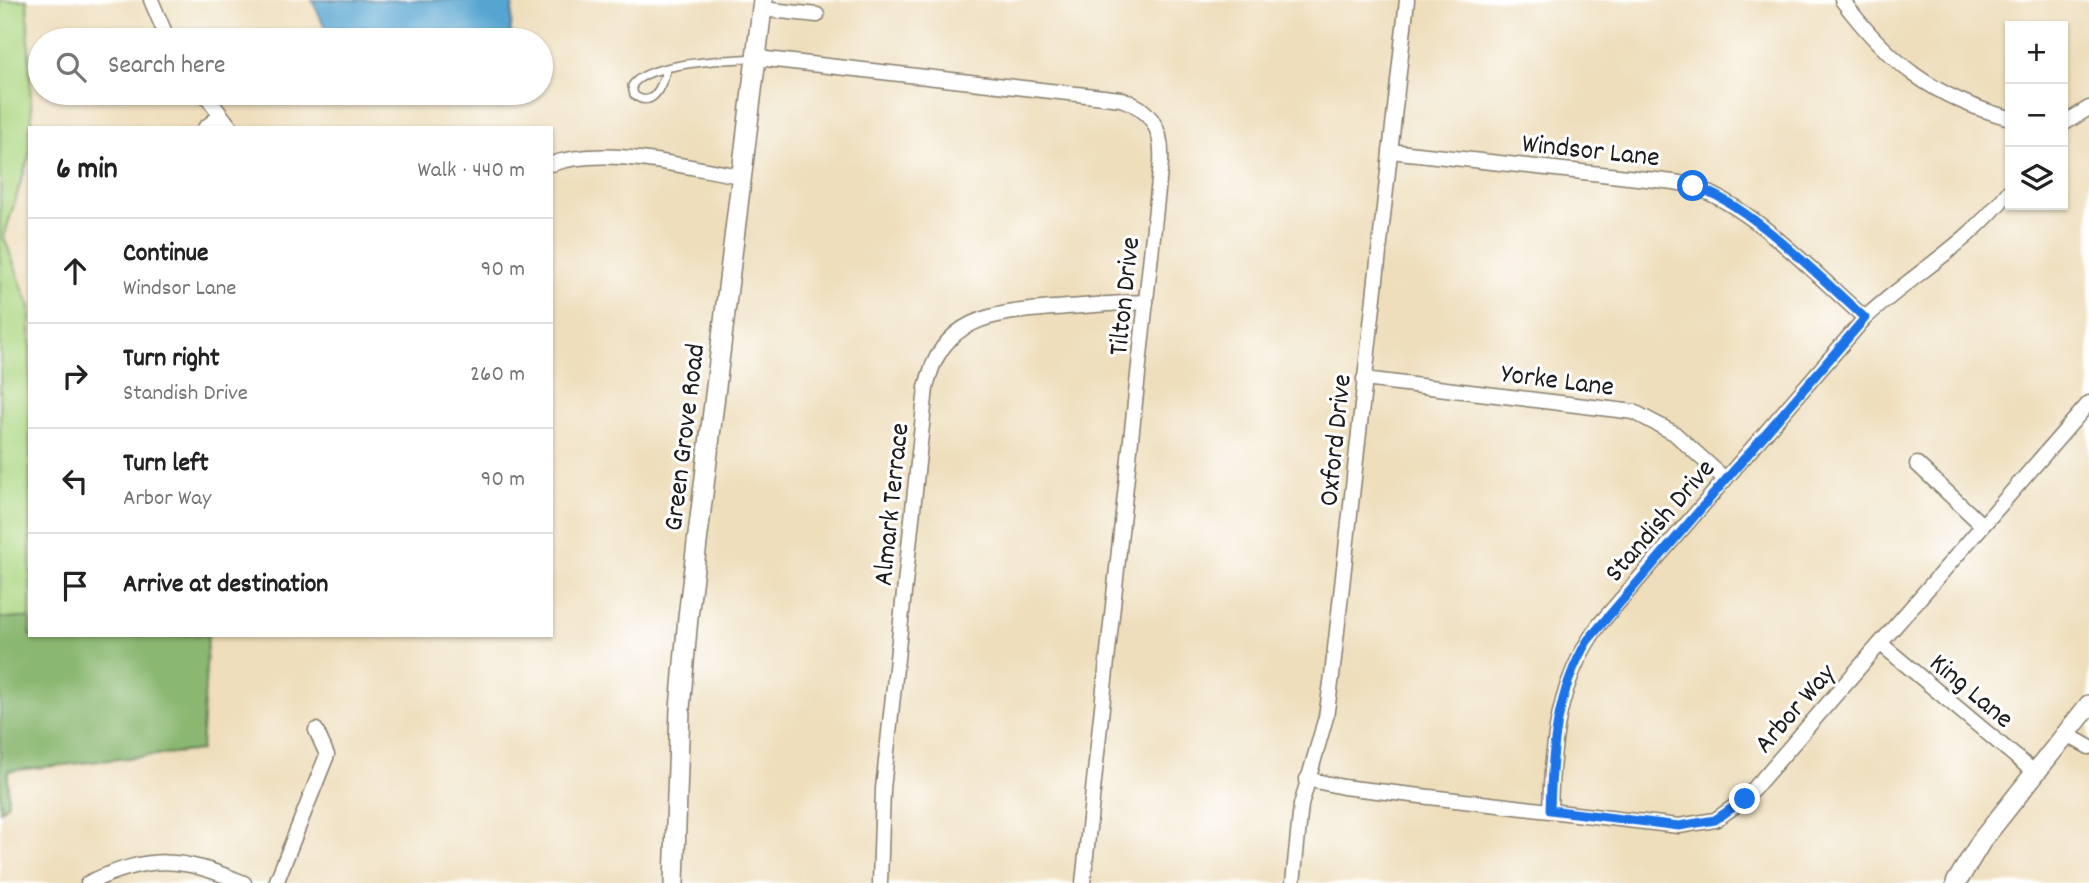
<!DOCTYPE html>
<meta charset="utf-8">
<style>
:root{--surface:#fff;--page:#f2f2f2;--text:#222;--muted:#767676;--line:#e0e0e0}
body{margin:0;font-family:Dekko,sans-serif;background:var(--page);color:var(--text)}
.controls{position:absolute;right:21px;top:21px;display:grid;overflow:hidden;border-radius:0px;box-shadow:0 2px 5px #0004}
.controls button{width:63px;height:63px;display:grid;place-items:center;padding:0;border:0;border-bottom:2px solid var(--line);background:var(--surface);color:var(--text);font:35px sans-serif}
.stop{position:absolute;width:21px;height:21px;margin:-16px;border:5px solid #1a73e8;border-radius:50%;background:#fff}
.stop.end{background:#1a73e8;border-color:#fff;box-shadow:0 2px 7px #0008}
.list{margin:0;padding:0;list-style:none}
h2{display:flex;justify-content:space-between;align-items:center;height:91px;margin:0;padding:0 28px;font-size:30px}
h2 small{font-size:23px;font-weight:400;color:var(--muted)}
.list li{display:grid;grid-template-columns:46px 1fr auto;gap:21px;align-items:center;box-sizing:border-box;height:105px;padding:0 28px;border-top:2px solid var(--line)}
.list b{display:block;font-size:26px;white-space:nowrap}
.list p{margin:0;font-size:23px;white-space:nowrap;color:var(--muted)}
.list em{font-size:23px;font-style:normal;color:var(--muted)}
.icon{flex:none;width:38px;height:38px;fill:none;stroke:currentColor;stroke-width:2;stroke-linecap:round;stroke-linejoin:round}
.map{position:relative;flex:none;width:2089px;height:883px;overflow:hidden}
.search{position:absolute;background:var(--surface);box-shadow:0 2px 5px #0004;left:28px;top:28px;width:525px;height:77px;display:flex;align-items:center;gap:18px;box-sizing:border-box;padding:0 24px;border-radius:38px;color:var(--muted);font-size:26px}
.panel{position:absolute;background:var(--surface);box-shadow:0 2px 5px #0004;left:28px;top:126px;width:525px;height:511px;border-radius:0px}
.map>svg:first-child{display:block}
.green{fill:#add783;stroke:#647a50;stroke-width:2}
.forest{fill:#8ab871;stroke:#536a46;stroke-width:2}
.water{fill:#56a5d0;stroke:#396076;stroke-width:2}
.lines{fill:none;stroke-linecap:round;stroke-linejoin:round}
.service-casing{stroke:#857d6c;stroke-width:10}
.minor-casing{stroke:#857d6c;stroke-width:17}
.tertiary-casing{stroke:#857d6c;stroke-width:22}
.service{stroke:#fff;stroke-width:7}
.minor{stroke:#fff;stroke-width:14}
.tertiary{stroke:#fff;stroke-width:19}
.route{stroke:#1a73e8;stroke-width:9}
.labels{text-anchor:middle;stroke-width:6;stroke-linejoin:round;paint-order:stroke}
.street-label{font-size:28px;fill:#1c1c1c;stroke:#fff}
</style>
<div class="map">
<svg width="2089" height="883" viewBox="0 0 2089 883">
<rect width="100%" height="100%" fill="#fff"/>
<filter id="ink" filterUnits="userSpaceOnUse"><feTurbulence type="fractalNoise" baseFrequency=".0143" numOctaves="2"/><feDisplacementMap in="SourceGraphic" scale="14" xChannelSelector="R" yChannelSelector="G"/><feConvolveMatrix kernelMatrix="1 2 1 2 8 2 1 2 1" color-interpolation-filters="sRGB"/></filter>
<filter id="wash" filterUnits="userSpaceOnUse"><feTurbulence type="fractalNoise" baseFrequency=".00686" numOctaves="4" result="noise"/><feDisplacementMap in="SourceGraphic" scale="28" xChannelSelector="R" yChannelSelector="G"/><feGaussianBlur stdDeviation="1.57" result="paint"/><feColorMatrix in="noise" values="0 0 0 0 0 0 0 0 0 0 0 0 0 0 0 0 0 1.4 0 .05"/><feComposite in="paint" operator="in"/></filter>
<g filter="url(#wash)">
<rect width="100%" height="100%" fill="#eedebc"/>
<!-- green -->
<polygon class="green" points="0,0 27,0 32,128 30,128 30,152 4,237 30,308 30,618 0,618"/>
<!-- forest -->
<polygon class="forest" points="0,618 30,618 30,635 208,635 201,750 8,771 8,803 0,811"/>
<!-- water -->
<polygon class="water" points="312,0 513,0 510,40 331,40"/>
</g>
<g filter="url(#ink)">
<g class="lines">
<!-- service casing -->
<g class="service-casing">
<path id="service" d="M667 69C662 84 654 110 634 95L632 86C645 62 730 60 756 58"/>
</g>
<!-- minor casing -->
<g class="minor-casing">
<g id="minor">
<polyline points="151,0 168,40"/>
<path d="M1842 0C1889 63 1934 98 2010 118"/>
<polyline points="762,9 817,15"/>
<path d="M757 58 1121 99C1152 109 1163 131 1161 162L1083 883"/>
<polyline points="204,93 231,128"/>
<polyline points="2063,124 2089,108"/>
<polyline points="205,128 220,116"/>
<path d="M1390 151 1674 182C1740 191 1815 275 1865 318"/>
<path d="M551 164C607 145 684 167 741 176"/>
<polyline points="1364,379 1634,412 1674,433 1725,479"/>
<polyline points="1917,464 1982,525"/>
<polyline points="1881,644 2034,772"/>
<polyline points="2066,734 2089,747"/>
<polyline points="1307,779 1343,787 1679,826 1715,820 1745,799 2089,403"/>
<path d="M1550 810C1552 743 1558 680 1599 625L1865 318C1913 274 1971 242 2010 190"/>
<path d="M88 883C151 854 181 857 244 883"/>
<polyline points="276,883 327,755 316,730"/>
<path d="M880 883 883 789 926 388C941 317 992 313 1054 308 1085 306 1115 303 1146 302"/>
<polyline points="1293,883 1301,805 1326,717 1332,676 1407,0"/>
</g>
</g>
<!-- tertiary casing -->
<g class="tertiary-casing">
<g id="tertiary">
<polyline points="674,883 680,709 688,617 763,0"/>
<polyline points="1956,883 1982,840 2089,705"/>
</g>
</g>
<!-- service -->
<use href="#service" class="service"/>
<!-- minor -->
<use href="#minor" class="minor"/>
<!-- tertiary -->
<use href="#tertiary" class="tertiary"/>
</g>
</g>
<g class="lines" filter="url(#ink)">
<!-- route -->
<path class="route" d="M1693 186C1748 202 1821 279 1865 318L1588 640C1556 692 1552 751 1550 810L1679 826 1715 820 1745 799"/>
</g>
<g class="labels">
<!-- street labels -->
<g class="street-label">
<text transform="translate(1591 148) rotate(6)" y="10">Windsor Lane</text>
<text transform="translate(1122 296) rotate(-84)" y="10">Tilton Drive</text>
<text transform="translate(1558 378) rotate(7)" y="10">Yorke Lane</text>
<text transform="translate(682 437) rotate(-83)" y="10">Green Grove Road</text>
<text transform="translate(1333 440) rotate(-84)" y="10">Oxford Drive</text>
<text transform="translate(889 504) rotate(-84)" y="10">Almark Terrace</text>
<text transform="translate(1658 519) rotate(-49)" y="10">Standish Drive</text>
<text transform="translate(1973 689) rotate(40)" y="10">King Lane</text>
<text transform="translate(1793 707) rotate(-49)" y="10">Arbor Way</text>
</g>
</g>
</svg>
<div class="controls">
<button>+</button>
<button>−</button>
<button><svg class="icon" aria-label="layers" viewBox="0 0 24 24"><path d="M12 4l9 5-9 5-9-5zM3 14l9 5 9-5"/></svg></button>
</div>
<div class="stop" style="left:1693px;top:186px"></div>
<div class="stop end" style="left:1745px;top:799px"></div>
<div class="search"><svg class="icon" aria-label="search" viewBox="0 0 24 24"><circle cx="10" cy="10" r="6"/><path d="M15 15l6 6"/></svg>Search here</div>
<section class="panel">
<h2>6 min<small>Walk · 440 m</small></h2>
<ul class="list">
<li><svg class="icon" aria-label="ahead" viewBox="0 0 24 24"><path d="M12 20V5M6 11l6-6 6 6"/></svg><div><b>Continue</b><p>Windsor Lane</p></div><em>90 m</em></li>
<li><svg class="icon" aria-label="right" viewBox="0 0 24 24"><path d="M7 20v-9h11M14 6l5 5-5 5"/></svg><div><b>Turn right</b><p>Standish Drive</p></div><em>260 m</em></li>
<li><svg class="icon" aria-label="left" viewBox="0 0 24 24"><path d="M17 20v-9H6M10 6l-5 5 5 5"/></svg><div><b>Turn left</b><p>Arbor Way</p></div><em>90 m</em></li>
<li><svg class="icon" aria-label="arrive" viewBox="0 0 24 24"><path d="M6 21V4h12l-3 4 3 4H6"/></svg><div><b>Arrive at destination</b></div></li>
</ul>
</section>
</div>
